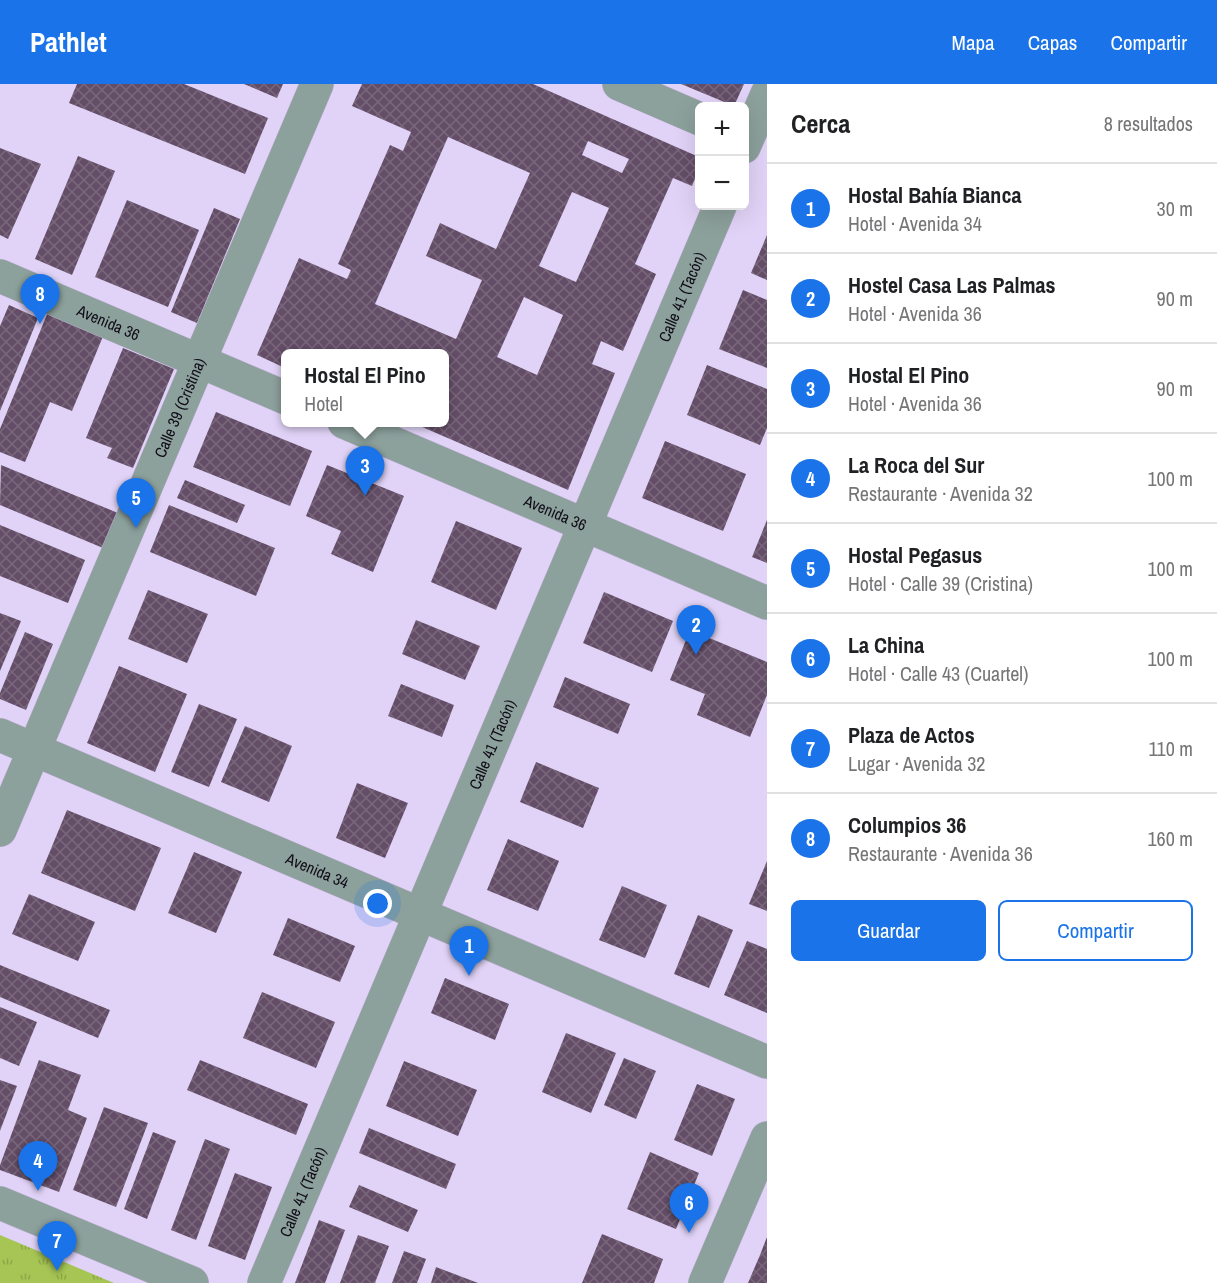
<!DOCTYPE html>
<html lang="es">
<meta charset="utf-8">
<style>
:root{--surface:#fff;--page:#f6f6f6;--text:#202124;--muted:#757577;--line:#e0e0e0;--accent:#1a73e8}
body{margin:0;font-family:"Archivo Narrow",sans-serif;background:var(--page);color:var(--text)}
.controls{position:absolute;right:18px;top:18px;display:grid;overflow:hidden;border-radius:9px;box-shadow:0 6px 24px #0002}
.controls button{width:54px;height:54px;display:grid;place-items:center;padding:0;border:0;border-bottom:2px solid var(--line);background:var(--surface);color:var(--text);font:30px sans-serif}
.you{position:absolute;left:378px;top:820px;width:21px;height:21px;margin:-15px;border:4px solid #fff;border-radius:50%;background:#1a73e8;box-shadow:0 0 0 9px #1a73e833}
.badge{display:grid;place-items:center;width:39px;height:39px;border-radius:50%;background:var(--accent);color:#fff;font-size:20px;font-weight:700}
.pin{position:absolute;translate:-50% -50px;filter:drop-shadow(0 2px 3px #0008)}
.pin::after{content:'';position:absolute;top:32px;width:21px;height:18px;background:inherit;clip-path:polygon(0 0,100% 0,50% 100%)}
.popup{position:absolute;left:281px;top:265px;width:168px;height:78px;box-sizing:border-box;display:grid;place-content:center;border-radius:9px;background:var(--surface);filter:drop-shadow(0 2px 4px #0005);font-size:20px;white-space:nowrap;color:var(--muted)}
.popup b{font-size:22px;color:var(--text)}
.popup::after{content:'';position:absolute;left:50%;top:100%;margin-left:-12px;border:12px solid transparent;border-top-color:var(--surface)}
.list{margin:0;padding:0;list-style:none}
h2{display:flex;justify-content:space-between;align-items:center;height:78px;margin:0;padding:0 24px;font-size:26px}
h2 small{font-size:20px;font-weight:400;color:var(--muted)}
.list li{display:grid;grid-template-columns:39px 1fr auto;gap:18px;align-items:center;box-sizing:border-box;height:90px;padding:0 24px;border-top:2px solid var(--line)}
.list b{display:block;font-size:22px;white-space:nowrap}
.list p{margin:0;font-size:20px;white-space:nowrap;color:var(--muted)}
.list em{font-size:20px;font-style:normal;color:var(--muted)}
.actions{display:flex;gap:12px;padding:18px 24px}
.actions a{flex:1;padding:14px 0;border:2px solid var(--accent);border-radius:9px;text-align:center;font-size:21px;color:var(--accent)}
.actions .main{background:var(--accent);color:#fff}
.map{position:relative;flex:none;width:767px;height:1199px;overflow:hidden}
header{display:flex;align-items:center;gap:36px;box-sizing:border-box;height:84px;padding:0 30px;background:var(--accent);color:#fff}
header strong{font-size:28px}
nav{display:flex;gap:33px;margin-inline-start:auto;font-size:21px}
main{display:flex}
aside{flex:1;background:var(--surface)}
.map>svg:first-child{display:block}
.park{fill:url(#park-tufts)}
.building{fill:url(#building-cross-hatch);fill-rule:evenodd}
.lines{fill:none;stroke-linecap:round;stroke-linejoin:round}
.minor-casing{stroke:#bbafcf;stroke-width:34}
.minor{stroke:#8ca09c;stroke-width:33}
.labels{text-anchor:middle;stroke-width:6;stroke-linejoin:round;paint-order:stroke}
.street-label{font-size:16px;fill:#100b17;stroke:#fcfbfe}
</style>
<header>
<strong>Pathlet</strong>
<nav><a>Mapa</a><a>Capas</a><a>Compartir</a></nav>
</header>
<main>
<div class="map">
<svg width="767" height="1199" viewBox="0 0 767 1199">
<defs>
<pattern id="park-tufts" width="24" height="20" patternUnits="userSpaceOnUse" patternTransform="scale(1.5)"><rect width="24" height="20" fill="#a6c554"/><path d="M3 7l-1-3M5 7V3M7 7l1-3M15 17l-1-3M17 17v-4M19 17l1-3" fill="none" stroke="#8ea848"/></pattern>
<pattern id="building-cross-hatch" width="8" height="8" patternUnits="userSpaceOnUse" patternTransform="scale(1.5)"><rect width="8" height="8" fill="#644d67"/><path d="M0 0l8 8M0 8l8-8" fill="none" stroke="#79677c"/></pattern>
</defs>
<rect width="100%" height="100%" fill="#e1d3f7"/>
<!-- park -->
<polygon class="park" points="0,1151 114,1199 0,1199"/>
<!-- building -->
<g class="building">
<polygon points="77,0 184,0 268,34 245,90 69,19"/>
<polygon points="244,0 283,0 277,14"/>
<path d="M362 0H533L699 73V85L692 102 673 94 635 180 656 190 623 267 601 257 592 280 615 289 568 406 413 339 445 338V270H286L285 284 257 271 299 174 347 195 351 186 338 180 390 61 403 67 411 48 352 22ZM448 53 530 89 496 165 440 139 426 172 482 196 456 255 375 220ZM588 57 629 75 622 89 582 71ZM572 108 609 124 576 198 539 182ZM524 213 563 231 537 291 497 273Z"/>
<polygon points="681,0 744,0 734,22"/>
<polygon points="0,64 41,80 8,155 0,151"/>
<polygon points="78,72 115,87 72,191 35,175"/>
<polygon points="127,116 199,146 168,223 95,193"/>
<polygon points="214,124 240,135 197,239 171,228"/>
<polygon points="767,151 767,196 751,189"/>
<polygon points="743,206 767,216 767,284 719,265"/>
<polygon points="9,221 38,234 0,327 0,242"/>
<polygon points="48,228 104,250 72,327 50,318 25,378 0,368 0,345"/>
<polygon points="123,264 174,285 133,384 107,374 112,364 86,354"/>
<polygon points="707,281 767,305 767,344 760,361 687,331"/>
<polygon points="216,328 312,367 290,422 193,383"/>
<polygon points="665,357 746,390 723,447 642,414"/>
<polygon points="1,381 118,429 103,464 0,421"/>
<polygon points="327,381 404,412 373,488 331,470 341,447 306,432"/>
<polygon points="185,396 245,421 237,439 177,414"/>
<polygon points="169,421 275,464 256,512 150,468"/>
<polygon points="767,436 767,479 752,473"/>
<polygon points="456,437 522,464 496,526 431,498"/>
<polygon points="0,441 85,476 68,519 0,492"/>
<polygon points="148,506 208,530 187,579 128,555"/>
<polygon points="604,508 673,537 652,588 583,559"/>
<polygon points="0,529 21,537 0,587"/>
<polygon points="416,536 480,562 465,596 402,570"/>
<polygon points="690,546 767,578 767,611 750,653 697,631 705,610 670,596"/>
<polygon points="25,548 53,560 26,626 0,615 0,609"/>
<polygon points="119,582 187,610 155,688 87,659"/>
<polygon points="565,593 630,620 618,650 553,623"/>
<polygon points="401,600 454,621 442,653 388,632"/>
<polygon points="199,620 237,635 209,703 171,688"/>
<polygon points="245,642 292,662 269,718 221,698"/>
<polygon points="536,678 599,704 583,744 520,718"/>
<polygon points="357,699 408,719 385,774 336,754"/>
<polygon points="67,726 161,764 135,827 41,789"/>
<polygon points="508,755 559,777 538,827 487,806"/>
<polygon points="194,768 242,788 216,849 168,829"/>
<polygon points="767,777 767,827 749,820"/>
<polygon points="622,802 667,821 645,874 599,856"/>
<polygon points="29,810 95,838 78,877 12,850"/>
<polygon points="698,831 733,846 709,904 674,890"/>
<polygon points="288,834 355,862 340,898 273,871"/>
<polygon points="747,857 767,865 767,929 724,911"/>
<polygon points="0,881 110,926 98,954 0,913"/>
<polygon points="445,894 509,920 495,956 431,929"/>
<polygon points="262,908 335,938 316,984 243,954"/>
<polygon points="0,923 37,938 19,982 0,974"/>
<polygon points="566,949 616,969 591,1029 542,1008"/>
<polygon points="624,974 656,987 636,1035 604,1021"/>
<polygon points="39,976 81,991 68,1026 87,1034 59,1108 0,1086 0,1081"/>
<polygon points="200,976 308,1020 296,1051 187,1006"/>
<polygon points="404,977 477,1006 458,1052 386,1022"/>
<polygon points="0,996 17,1002 0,1047"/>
<polygon points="697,1000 735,1015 712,1072 674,1056"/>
<polygon points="104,1023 148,1039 116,1123 73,1106"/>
<polygon points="369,1044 456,1080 446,1105 359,1069"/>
<polygon points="153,1048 176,1057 147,1135 124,1125"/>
<polygon points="205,1055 230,1065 196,1156 171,1146"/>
<polygon points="650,1068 699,1089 676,1145 627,1125"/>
<polygon points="235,1089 272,1103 245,1176 208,1162"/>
<polygon points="359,1101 418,1126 408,1148 349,1123"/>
<polygon points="319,1136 345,1146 325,1199 295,1199"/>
<polygon points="602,1150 663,1175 654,1199 582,1199"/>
<polygon points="358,1151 389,1162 375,1199 340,1199"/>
<polygon points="767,1153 767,1199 748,1199 760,1171"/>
<polygon points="404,1167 426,1175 417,1199 392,1199"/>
<polygon points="436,1183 478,1199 431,1199"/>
</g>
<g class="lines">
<!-- minor casing -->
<g class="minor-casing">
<g id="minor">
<polyline points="619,0 700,35"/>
<polyline points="744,63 767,10"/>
<path id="s1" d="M0 192 286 314"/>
<path id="s2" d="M344 338 767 519"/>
<path id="s3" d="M0 651 767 978"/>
<path id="s4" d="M0 746 317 0"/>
<polyline points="0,1119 192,1199"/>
<path id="s5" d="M264 1199 720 122"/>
<polyline points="705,1199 767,1054"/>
</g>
</g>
<!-- minor -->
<use href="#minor" class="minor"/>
</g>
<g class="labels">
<!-- street labels -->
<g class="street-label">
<text dy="6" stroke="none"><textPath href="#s5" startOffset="1071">Calle 41 (Tacón)</textPath></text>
<text dy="6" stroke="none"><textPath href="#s1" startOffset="118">Avenida 36</textPath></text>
<text dy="6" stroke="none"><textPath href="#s4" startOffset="459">Calle 39 (Cristina)</textPath></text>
<text dy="6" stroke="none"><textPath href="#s2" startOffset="230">Avenida 36</textPath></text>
<text dy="6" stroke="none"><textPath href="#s5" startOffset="585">Calle 41 (Tacón)</textPath></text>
<text dy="6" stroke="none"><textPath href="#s3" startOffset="345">Avenida 34</textPath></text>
<text dy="6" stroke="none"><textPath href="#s5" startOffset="99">Calle 41 (Tacón)</textPath></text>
</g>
</g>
</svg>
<div class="controls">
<button>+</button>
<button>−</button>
</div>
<div class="you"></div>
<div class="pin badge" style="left:469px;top:892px">1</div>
<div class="pin badge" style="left:696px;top:571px">2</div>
<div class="pin badge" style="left:365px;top:412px">3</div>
<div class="popup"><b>Hostal El Pino</b>Hotel</div>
<div class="pin badge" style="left:38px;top:1107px">4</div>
<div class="pin badge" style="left:136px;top:444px">5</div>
<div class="pin badge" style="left:689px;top:1149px">6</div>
<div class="pin badge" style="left:57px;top:1187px">7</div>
<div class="pin badge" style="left:40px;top:240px">8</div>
</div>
<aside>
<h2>Cerca<small>8 resultados</small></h2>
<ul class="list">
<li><span class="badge">1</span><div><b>Hostal Bahía Bianca</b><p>Hotel · Avenida 34</p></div><em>30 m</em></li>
<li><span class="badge">2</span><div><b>Hostel Casa Las Palmas</b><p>Hotel · Avenida 36</p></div><em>90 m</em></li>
<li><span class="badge">3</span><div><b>Hostal El Pino</b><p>Hotel · Avenida 36</p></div><em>90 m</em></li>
<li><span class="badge">4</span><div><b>La Roca del Sur</b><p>Restaurante · Avenida 32</p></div><em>100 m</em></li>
<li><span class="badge">5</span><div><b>Hostal Pegasus</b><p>Hotel · Calle 39 (Cristina)</p></div><em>100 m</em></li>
<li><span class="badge">6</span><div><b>La China</b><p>Hotel · Calle 43 (Cuartel)</p></div><em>100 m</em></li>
<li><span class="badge">7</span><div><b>Plaza de Actos</b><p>Lugar · Avenida 32</p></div><em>110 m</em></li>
<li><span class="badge">8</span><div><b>Columpios 36</b><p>Restaurante · Avenida 36</p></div><em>160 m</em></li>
</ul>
<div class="actions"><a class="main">Guardar</a><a>Compartir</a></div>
</aside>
</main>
